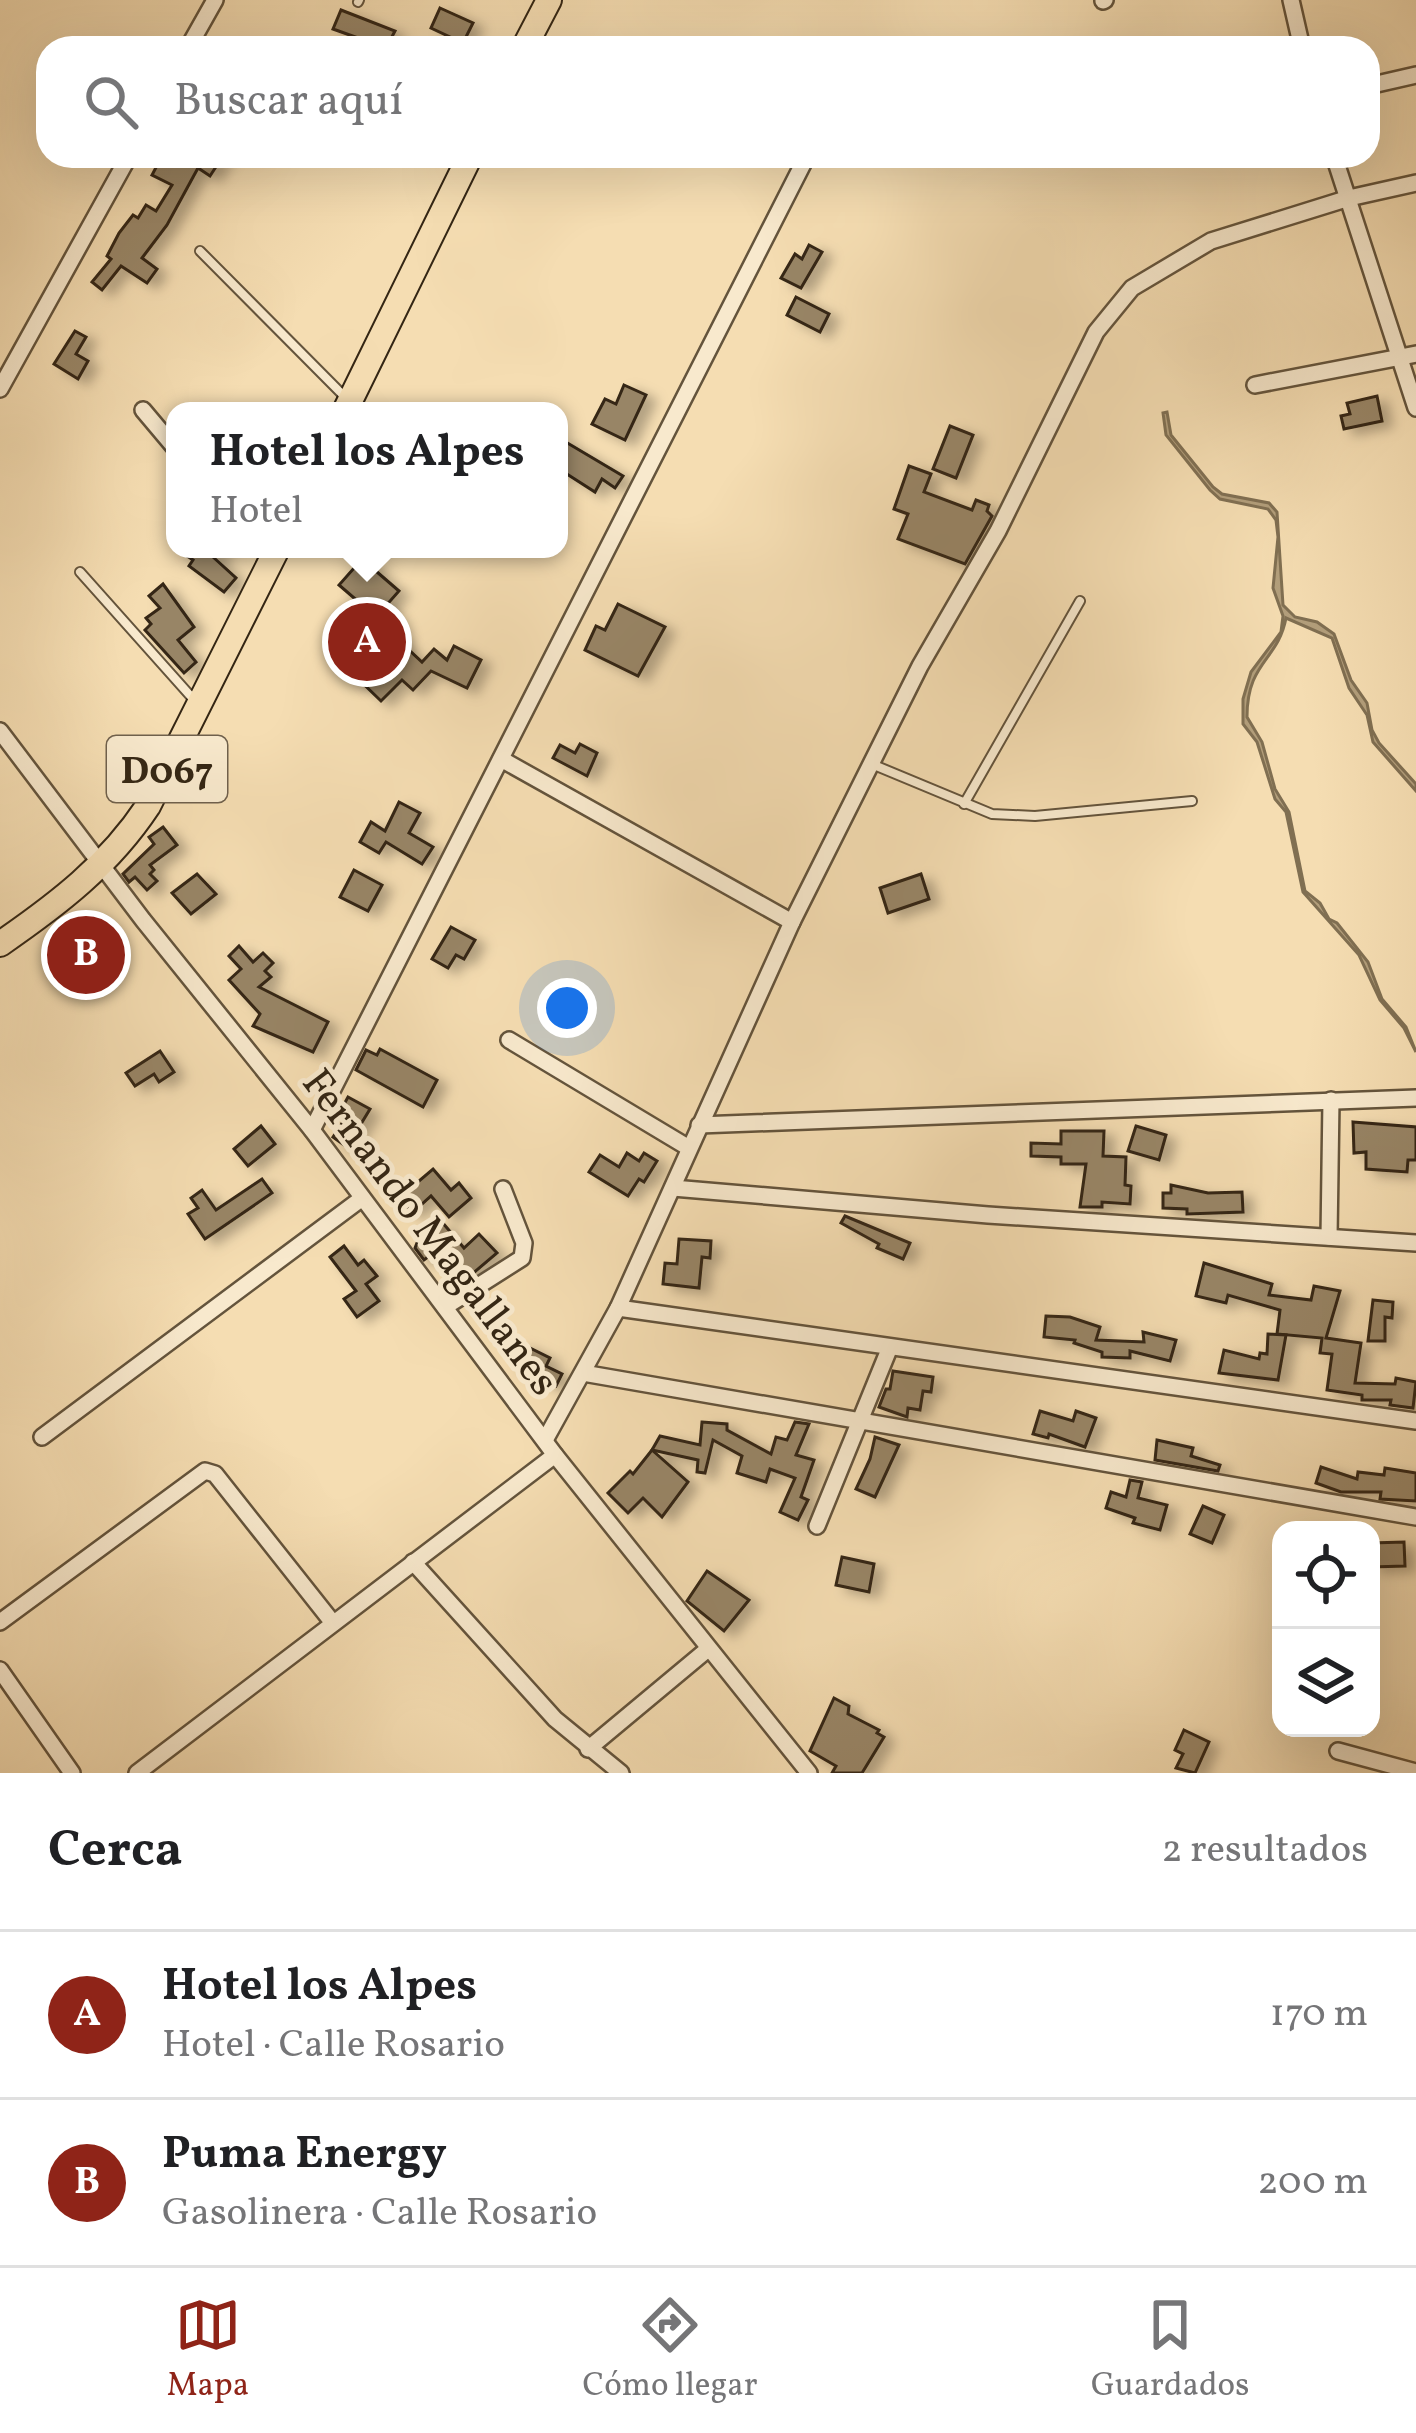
<!DOCTYPE html>
<html lang="es">
<meta charset="utf-8">
<style>
:root{--surface:#fff;--page:#f6f6f6;--text:#202124;--muted:#757577;--line:#e0e0e0;--accent:#8f2418}
body{margin:0;font-family:Vollkorn,serif;background:var(--page);color:var(--text)}
.controls{position:absolute;right:36px;bottom:36px;display:grid;overflow:hidden;border-radius:24px;box-shadow:0 12px 48px #0002}
.controls button{width:108px;height:108px;display:grid;place-items:center;padding:0;border:0;border-bottom:3px solid var(--line);background:var(--surface);color:var(--text);font:60px sans-serif}
.you{position:absolute;left:567px;top:1008px;width:42px;height:42px;margin:-30px;border:9px solid #fff;border-radius:50%;background:#1a73e8;box-shadow:0 0 0 18px #1a73e833}
.badge{display:grid;place-items:center;width:78px;height:78px;border-radius:50%;background:var(--accent);color:#fff;font-size:39px;font-weight:700}
.pin{position:absolute;translate:-50% -50%;border:6px solid #fff;box-shadow:0 3px 12px #0006}
.popup{position:absolute;left:166px;top:402px;width:402px;height:156px;box-sizing:border-box;display:grid;place-content:center;border-radius:24px;background:var(--surface);filter:drop-shadow(0 3px 9px #0005);font-size:39px;white-space:nowrap;color:var(--muted)}
.popup b{font-size:45px;color:var(--text)}
.popup::after{content:'';position:absolute;left:50%;top:100%;margin-left:-24px;border:24px solid transparent;border-top-color:var(--surface)}
.list{margin:0;padding:0;list-style:none}
h2{display:flex;justify-content:space-between;align-items:center;height:156px;margin:0;padding:0 48px;font-size:51px}
h2 small{font-size:39px;font-weight:400;color:var(--muted)}
.list li{display:grid;grid-template-columns:78px 1fr auto;gap:36px;align-items:center;box-sizing:border-box;height:168px;padding:0 48px;border-top:3px solid var(--line)}
.list b{display:block;font-size:45px;white-space:nowrap}
.list p{margin:0;font-size:39px;white-space:nowrap;color:var(--muted)}
.list em{font-size:39px;font-style:normal;color:var(--muted)}
.icon{flex:none;width:66px;height:66px;fill:none;stroke:currentColor;stroke-width:2;stroke-linecap:round;stroke-linejoin:round}
.map{position:relative;flex:none;width:1416px;height:1773px;overflow:hidden}
.search{position:absolute;background:var(--surface);box-shadow:0 12px 48px #0002;left:36px;right:36px;top:36px;height:132px;display:flex;align-items:center;gap:30px;box-sizing:border-box;padding:0 42px;border-radius:36px;color:var(--muted);font-size:45px}
.sheet{height:492px;background:var(--surface)}
nav{display:flex;justify-content:space-around;align-items:center;box-sizing:border-box;height:168px;border-top:3px solid var(--line);background:var(--surface);font-size:33px;color:var(--muted)}
nav a{display:grid;justify-items:center;gap:6px}
nav .on{color:var(--accent)}
.map>svg:first-child{display:block}
.water{fill:#b39f7c;stroke:#806f52;stroke-width:3}
.building{fill:#988566;stroke:#342614;stroke-width:3;filter:url(#shadow)}
.lines{fill:none;stroke-linecap:round;stroke-linejoin:round}
.service-casing{stroke:#64543c;stroke-width:12}
.minor-casing{stroke:#64543c;stroke-width:20}
.primary-casing{stroke:#342614;stroke-width:28}
.service{stroke:#f8e9cd;stroke-width:8}
.minor{stroke:#f8e9cd;stroke-width:15}
.primary{stroke:#f5ddb2;stroke-width:24}
.labels{text-anchor:middle;stroke-width:10;stroke-linejoin:round;paint-order:stroke}
.shield{fill:#f8e9cd;stroke:#6f604c;stroke-width:3}
.shield-label{font-size:39px;font-weight:bold;fill:#342614}
.street-label{font-size:42px;fill:#342614;stroke:#f8e9cd}
</style>
<div class="map">
<svg width="1416" height="1773" viewBox="0 0 1416 1773">
<defs>
<filter id="shadow"><feDropShadow dx="10" dy="5.5" stdDeviation="6" flood-color="#0004"/></filter>
</defs>
<rect width="100%" height="100%" fill="#f5ddb2"/>
<filter id="stains"><feTurbulence type="fractalNoise" baseFrequency=".00167" numOctaves="4"/><feColorMatrix values="0 0 0 0 .2 0 0 0 0 .09 0 0 0 0 .02 0 0 0 .5 -.17"/></filter>
<radialGradient id="worn" r=".72"><stop offset=".6" stop-color="#630" stop-opacity="0"/><stop offset="1" stop-color="#630" stop-opacity=".3"/></radialGradient>
<!-- water -->
<path class="water" d="M1167 412 1171 435 1213 487 1222 494 1269 503 1277 512 1283 605 1295 617 1317 622 1334 634 1351 680 1367 703 1372 730 1379 743 1416 784V791L1373 742 1367 715 1349 688 1332 638 1286 618C1278 661 1247 661 1247 717L1262 742 1275 789 1289 812 1305 891 1320 903 1329 919 1337 923 1368 962 1382 999 1406 1027 1416 1052 1404 1028 1380 1000 1359 955 1303 892 1286 812 1275 799 1257 742 1243 724V699L1251 672 1281 632 1283 616 1273 588 1278 537 1276 520 1268 509 1220 499 1210 490 1166 435 1163 413Z"/>
<!-- building -->
<g class="building">
<polygon points="440,8 473,23 463,43 431,28"/>
<polygon points="341,10 395,31 386,48 333,29"/>
<polygon points="162,156 223,156 210,176 198,168 167,225 142,258 157,269 147,283 121,266 102,290 92,282 111,259 107,256 119,233 133,215 138,218 146,205 156,211 172,185 152,175"/>
<polygon points="809,245 822,252 801,288 781,278 795,254 802,259"/>
<polygon points="796,297 829,314 820,332 787,315"/>
<polygon points="75,331 86,337 76,354 88,361 78,379 54,364"/>
<polygon points="624,385 646,395 625,440 592,424 605,399 616,404"/>
<polygon points="1377,396 1382,421 1344,429 1341,416 1350,414 1347,403"/>
<polygon points="950,426 973,435 956,478 933,469"/>
<polygon points="559,438 623,476 615,488 602,479 595,492 559,469"/>
<polygon points="909,466 931,474 924,492 972,510 976,500 989,505 987,511 992,516 965,564 898,539 908,514 894,509"/>
<polygon points="177,549 224,549 213,557 236,578 224,592 189,566 193,560"/>
<polygon points="362,559 399,591 376,617 339,585"/>
<polygon points="163,584 194,627 178,640 196,662 184,673 145,630 151,624 146,618 160,608 149,596"/>
<polygon points="618,604 665,627 638,676 585,650 596,626 605,630"/>
<polygon points="377,620 422,662 434,649 447,660 454,646 481,660 467,688 431,671 413,690 402,680 381,701 348,669 368,648 359,639"/>
<polygon points="580,744 597,753 587,776 553,758 560,745 575,753"/>
<polygon points="399,802 420,813 409,833 433,847 422,864 386,842 379,853 360,842 371,822 385,831"/>
<polygon points="163,827 177,845 150,865 154,870 150,874 157,881 147,890 135,877 129,882 123,874 154,844 149,837"/>
<polygon points="354,870 382,885 368,911 340,897"/>
<polygon points="197,874 216,894 191,914 172,893"/>
<polygon points="921,874 929,899 888,913 880,888"/>
<polygon points="451,927 475,940 464,959 456,955 448,968 432,959"/>
<polygon points="239,946 253,962 263,953 273,963 265,971 271,977 259,987 328,1022 313,1052 253,1026 260,1014 229,980 241,969 229,956"/>
<polygon points="380,1049 437,1080 423,1107 356,1070 366,1050 377,1055"/>
<polygon points="160,1051 174,1072 159,1082 154,1074 135,1086 126,1073"/>
<polygon points="348,1097 370,1109 347,1147 333,1137 344,1120 337,1117"/>
<polygon points="1353,1122 1416,1127 1416,1160 1408,1160 1407,1172 1366,1169 1366,1152 1354,1153"/>
<polygon points="261,1126 275,1144 248,1166 234,1149"/>
<polygon points="1136,1126 1166,1135 1159,1160 1128,1151"/>
<polygon points="1061,1131 1104,1131 1103,1156 1126,1157 1125,1185 1131,1186 1130,1204 1102,1202 1102,1207 1080,1207 1086,1164 1061,1164 1061,1157 1031,1156 1031,1143 1061,1144"/>
<polygon points="627,1153 639,1161 644,1153 657,1161 644,1182 639,1179 628,1196 589,1172 600,1155 619,1167"/>
<polygon points="433,1169 451,1190 459,1183 471,1198 449,1217 431,1196 412,1213 399,1198"/>
<polygon points="262,1179 272,1193 205,1239 188,1214 198,1208 191,1198 202,1190 216,1210"/>
<polygon points="1171,1185 1208,1193 1242,1192 1243,1212 1187,1214 1187,1209 1163,1208 1163,1193 1171,1193"/>
<polygon points="845,1216 910,1243 903,1259 877,1248 879,1244 841,1223"/>
<polygon points="442,1222 464,1248 479,1234 497,1253 464,1281 436,1251 424,1260 415,1248 417,1243"/>
<polygon points="679,1239 711,1241 710,1258 702,1257 699,1288 663,1284 665,1263 677,1264"/>
<polygon points="344,1246 358,1265 364,1260 377,1276 366,1284 379,1301 357,1317 344,1299 356,1291 330,1257"/>
<polygon points="1204,1263 1272,1284 1269,1295 1311,1300 1314,1286 1340,1291 1326,1338 1361,1343 1355,1383 1395,1384 1396,1378 1416,1382 1413,1408 1390,1405 1391,1400 1362,1400 1362,1395 1327,1390 1332,1354 1320,1353 1322,1338 1277,1334 1280,1310 1228,1295 1226,1303 1196,1296"/>
<polygon points="1373,1300 1393,1302 1392,1318 1385,1317 1385,1341 1368,1341"/>
<polygon points="1046,1316 1070,1317 1100,1327 1096,1340 1144,1342 1143,1332 1176,1340 1170,1361 1130,1351 1130,1358 1102,1357 1102,1352 1074,1343 1075,1340 1044,1337"/>
<polygon points="1268,1334 1286,1335 1278,1380 1219,1373 1224,1350 1259,1359 1260,1353 1267,1354"/>
<polygon points="520,1343 550,1358 546,1366 562,1374 556,1386 510,1363"/>
<polygon points="893,1371 933,1377 931,1392 923,1391 920,1410 908,1408 907,1417 879,1407 886,1389 890,1389"/>
<polygon points="1040,1411 1073,1421 1076,1411 1096,1418 1085,1447 1049,1434 1048,1438 1033,1434"/>
<polygon points="702,1422 727,1424 727,1430 771,1454 776,1437 787,1440 795,1422 809,1424 796,1455 814,1460 801,1497 808,1500 798,1520 780,1512 795,1478 770,1469 766,1482 737,1473 742,1456 713,1440 705,1473 697,1472 698,1460 652,1450 660,1436 700,1445"/>
<polygon points="875,1437 899,1445 875,1497 856,1489 870,1459"/>
<polygon points="1157,1440 1193,1448 1191,1456 1220,1465 1218,1471 1155,1460"/>
<polygon points="652,1450 688,1482 662,1517 643,1498 628,1513 608,1493 630,1471 633,1474"/>
<polygon points="1321,1467 1357,1479 1358,1472 1384,1475 1385,1468 1416,1473 1416,1501 1380,1499 1381,1492 1341,1492 1316,1483"/>
<polygon points="1130,1480 1142,1482 1138,1498 1167,1505 1160,1530 1133,1523 1135,1518 1106,1508 1111,1492 1126,1497"/>
<polygon points="1203,1506 1224,1515 1212,1543 1190,1534"/>
<polygon points="1404,1542 1405,1566 1371,1567 1371,1543"/>
<polygon points="842,1557 874,1564 869,1592 836,1585"/>
<polygon points="707,1571 749,1600 724,1631 687,1601"/>
<polygon points="834,1698 849,1706 848,1714 879,1730 877,1733 884,1737 862,1773 832,1773 836,1766 810,1751"/>
<polygon points="1184,1730 1209,1742 1195,1773 1176,1768 1183,1754 1175,1750"/>
</g>
<g class="lines">
<!-- service casing -->
<g class="service-casing">
<g id="service">
<polyline points="358,2 359,0"/>
<polyline points="200,251 344,396"/>
<polyline points="80,572 195,701"/>
<polyline points="874,765 992,814 1035,816 1192,801"/>
<polyline points="964,804 1080,601"/>
</g>
</g>
<!-- minor casing -->
<g class="minor-casing">
<g id="minor">
<polyline points="1291,0 1302,48"/>
<polyline points="1103,1 1105,0"/>
<polyline points="188,48 215,0"/>
<polyline points="1368,86 1416,75"/>
<polyline points="1334,156 1416,408"/>
<polyline points="1255,385 1416,354"/>
<polyline points="0,389 129,156"/>
<polyline points="143,410 175,448"/>
<polyline points="0,731 143,920 312,1130 555,1455 809,1773"/>
<polyline points="501,759 792,922"/>
<polyline points="509,1040 689,1148"/>
<polyline points="699,1125 1416,1098"/>
<polyline points="312,1130 807,156"/>
<polyline points="673,1188 988,1215 1416,1243"/>
<polyline points="1329,1237 1331,1100"/>
<polyline points="445,1307 522,1258 524,1243 503,1189"/>
<polyline points="618,1308 1416,1421"/>
<polyline points="583,1373 1416,1517"/>
<polyline points="42,1437 361,1199"/>
<polyline points="545,1440 618,1308 792,922 920,666 998,531 1096,332 1132,288 1211,241 1349,198 1416,183"/>
<polyline points="817,1526 890,1347"/>
<polyline points="413,1562 555,1719 621,1773"/>
<polyline points="0,1622 205,1471 215,1474 333,1623"/>
<polyline points="0,1670 72,1773"/>
<polyline points="588,1749 708,1649"/>
<polyline points="1338,1751 1416,1772"/>
<polyline points="137,1773 555,1455"/>
</g>
</g>
<!-- primary casing -->
<g class="primary-casing">
<g id="primary">
<polyline points="524,48 549,0"/>
<polyline points="345,411 470,156"/>
<path d="M0 944C58 904 109 865 148 806L277 549"/>
</g>
</g>
<!-- service -->
<use href="#service" class="service"/>
<!-- minor -->
<use href="#minor" class="minor"/>
<!-- primary -->
<use href="#primary" class="primary"/>
</g>
<g class="labels">
<!-- shield labels -->
<rect class="shield" x="107" y="736" width="120" height="66" rx="9"/>
<g class="shield-label">
<text x="167" y="783">D067</text>
</g>
<!-- street labels -->
<g class="street-label">
<text transform="translate(432 1231) rotate(53)" y="15">Fernando Magallanes</text>
</g>
</g>
<rect width="100%" height="100%" filter="url(#stains)"/>
<rect width="100%" height="100%" fill="url(#worn)"/>
</svg>
<div class="controls">
<button><svg class="icon" aria-label="locate" viewBox="0 0 24 24"><circle cx="12" cy="12" r="6"/><path d="M12 2v4M12 18v4M2 12h4M18 12h4"/></svg></button>
<button><svg class="icon" aria-label="layers" viewBox="0 0 24 24"><path d="M12 4l9 5-9 5-9-5zM3 14l9 5 9-5"/></svg></button>
</div>
<div class="you"></div>
<div class="pin badge" style="left:367px;top:642px">A</div>
<div class="popup"><b>Hotel los Alpes</b>Hotel</div>
<div class="pin badge" style="left:86px;top:955px">B</div>
<div class="search"><svg class="icon" aria-label="search" viewBox="0 0 24 24"><circle cx="10" cy="10" r="6"/><path d="M15 15l6 6"/></svg>Buscar aquí</div>
</div>
<section class="sheet">
<h2>Cerca<small>2 resultados</small></h2>
<ul class="list">
<li><span class="badge">A</span><div><b>Hotel los Alpes</b><p>Hotel · Calle Rosario</p></div><em>170 m</em></li>
<li><span class="badge">B</span><div><b>Puma Energy</b><p>Gasolinera · Calle Rosario</p></div><em>200 m</em></li>
</ul>
</section>
<nav>
<a class="on"><svg class="icon" aria-label="map" viewBox="0 0 24 24"><path d="M3 6l6-2 6 2 6-2v14l-6 2-6-2-6 2zM9 4v14M15 6v14"/></svg>Mapa</a>
<a><svg class="icon" aria-label="directions" viewBox="0 0 24 24"><path d="M12 3l9 9-9 9-9-9zM9 14v-3h6M13 9l2 2-2 2"/></svg>Cómo llegar</a>
<a><svg class="icon" aria-label="saved" viewBox="0 0 24 24"><path d="M7 4h10v16l-5-4-5 4z"/></svg>Guardados</a>
</nav>
